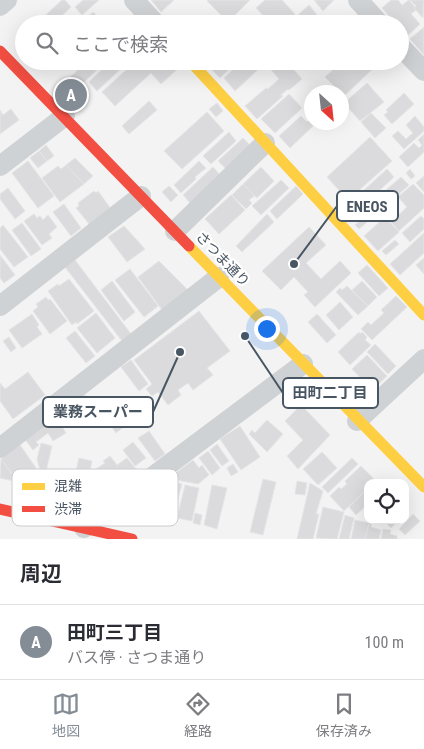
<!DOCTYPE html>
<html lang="ja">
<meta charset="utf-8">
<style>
:root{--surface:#fff;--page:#f2f2f3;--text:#2b2b33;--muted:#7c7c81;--line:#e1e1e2;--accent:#848c95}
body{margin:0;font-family:"Roboto Condensed","Noto Sans JP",sans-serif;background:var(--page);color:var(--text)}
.controls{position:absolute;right:15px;bottom:15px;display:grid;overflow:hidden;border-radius:10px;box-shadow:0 5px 20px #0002}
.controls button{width:45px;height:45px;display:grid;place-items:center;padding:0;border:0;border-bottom:1px solid var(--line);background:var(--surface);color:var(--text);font:25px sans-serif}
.compass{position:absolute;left:304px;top:85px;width:45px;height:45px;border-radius:50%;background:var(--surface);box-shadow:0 5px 20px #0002;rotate:153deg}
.you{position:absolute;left:266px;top:328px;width:18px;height:18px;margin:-12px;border:4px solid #fff;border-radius:50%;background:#1a73e8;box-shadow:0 0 0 8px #1a73e833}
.badge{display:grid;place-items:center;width:32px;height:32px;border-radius:50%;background:var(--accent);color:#fff;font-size:16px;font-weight:700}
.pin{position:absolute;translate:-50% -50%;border:2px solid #fff;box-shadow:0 1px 5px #0006}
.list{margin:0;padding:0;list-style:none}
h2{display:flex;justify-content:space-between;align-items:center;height:65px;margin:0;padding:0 20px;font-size:21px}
h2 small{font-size:16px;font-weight:400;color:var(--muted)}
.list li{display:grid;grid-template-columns:32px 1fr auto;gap:15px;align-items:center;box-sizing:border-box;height:75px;padding:0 20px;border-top:1px solid var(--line)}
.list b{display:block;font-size:19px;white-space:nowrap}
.list p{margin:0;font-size:16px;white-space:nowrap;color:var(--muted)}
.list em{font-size:16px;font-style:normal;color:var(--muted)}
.icon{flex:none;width:28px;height:28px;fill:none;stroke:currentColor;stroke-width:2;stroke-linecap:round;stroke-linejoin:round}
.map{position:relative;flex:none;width:424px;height:539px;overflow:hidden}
.search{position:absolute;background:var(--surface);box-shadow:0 5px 20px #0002;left:15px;right:15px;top:15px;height:55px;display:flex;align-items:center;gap:12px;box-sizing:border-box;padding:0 18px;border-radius:28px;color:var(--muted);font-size:19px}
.sheet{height:140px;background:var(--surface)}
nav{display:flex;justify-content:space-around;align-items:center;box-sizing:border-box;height:70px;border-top:1px solid var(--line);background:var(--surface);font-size:14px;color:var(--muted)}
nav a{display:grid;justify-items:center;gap:2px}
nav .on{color:var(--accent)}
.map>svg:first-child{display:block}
.building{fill:#dbdbdd;stroke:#e5e5e6}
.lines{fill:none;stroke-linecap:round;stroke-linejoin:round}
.street{stroke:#cfd2d4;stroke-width:20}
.slow{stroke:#ffcf43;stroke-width:11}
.jam{stroke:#f24e42;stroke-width:11}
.labels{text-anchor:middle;stroke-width:4.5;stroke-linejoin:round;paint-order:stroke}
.street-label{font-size:14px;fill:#485562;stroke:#fff}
.key{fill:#fff;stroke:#c8ccd0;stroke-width:1}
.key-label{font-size:14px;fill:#485562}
.leader{fill:none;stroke:#485562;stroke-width:2}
.callout-dot{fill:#485562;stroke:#fff;stroke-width:2}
.callout{fill:#fff;stroke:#485562;stroke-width:2}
.callout-label{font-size:15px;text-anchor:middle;font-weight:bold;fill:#485562}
</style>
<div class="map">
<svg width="424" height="539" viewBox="0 0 424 539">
<rect width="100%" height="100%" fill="#f4f3f3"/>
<!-- building -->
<g class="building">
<polygon points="62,0 65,0 71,7 53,24 36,24"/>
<polygon points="83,0 99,0 82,15 75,7"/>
<polygon points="151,0 174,0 161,12"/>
<polygon points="250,0 228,22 207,1 208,0"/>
<polygon points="265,0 282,0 295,14 284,24 271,24 256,8"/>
<polygon points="314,0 334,0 323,11"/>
<polygon points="391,0 398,0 402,5 409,0 415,7 414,8 416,10 411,14 420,24 407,36 400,28 400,24 396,24 382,8"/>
<polygon points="410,0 424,0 423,18 414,8 416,6"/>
<polygon points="309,5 318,16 309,24 288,24"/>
<polygon points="93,12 100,19 95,24 80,24"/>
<polygon points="111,15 119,24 102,24"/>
<polygon points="424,27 424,55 410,39"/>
<polygon points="88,61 106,61 78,88 69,78"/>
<polygon points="111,61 129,61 97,91 89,82"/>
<polygon points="136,61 179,61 182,65 161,84 151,73 115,106 102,92"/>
<polygon points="215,61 238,61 220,78 209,67"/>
<polygon points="242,61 262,61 264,64 235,91 224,78"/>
<polygon points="273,61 286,61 302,79 289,90 288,89 281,95 283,96 257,119 245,106 266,88 268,89 279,79 268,66"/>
<polygon points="294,61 310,61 301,69"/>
<polygon points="343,61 381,61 344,96 325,77"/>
<polygon points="367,83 384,102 360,121 344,103"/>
<polygon points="404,93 414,104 392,124 384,115 388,112 386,110"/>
<polygon points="289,94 302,108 275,133 261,119"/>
<polygon points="149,101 157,110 129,134 122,126"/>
<polygon points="217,103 223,111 216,117 209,109"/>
<polygon points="11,109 19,120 0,134 0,110 3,115"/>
<polygon points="207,112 224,131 182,169 164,151"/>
<polygon points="371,113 386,128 375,138 361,122"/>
<polygon points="301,116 307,122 309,120 314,125 290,148 279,136"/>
<polygon points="415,116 424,127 424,131 404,149 392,136 398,131 406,139 413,133 406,125"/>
<polygon points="229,132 236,141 211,164 203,156"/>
<polygon points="424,134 424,152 408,167 399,157 414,143 419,148 422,145 418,140"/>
<polygon points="370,137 392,161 348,200 327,177"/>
<polygon points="243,138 251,146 226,169 218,161"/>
<polygon points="46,145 54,156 47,161 39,151"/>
<polygon points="39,151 47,161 38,168 30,158"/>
<polygon points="75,158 93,176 84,184 66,165"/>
<polygon points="28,161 54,196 38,208 12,173"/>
<polygon points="199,161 206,168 195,177 196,179 181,193 174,185"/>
<polygon points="66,165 84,184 60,202 42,178 58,166 61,169"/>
<polygon points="213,167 220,175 191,204 183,195"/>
<polygon points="261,167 274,181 257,198 243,184"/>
<polygon points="387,169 394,177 358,210 351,202"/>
<polygon points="410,169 415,176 411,179 406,173"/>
<polygon points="424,176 424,192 416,183"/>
<polygon points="401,177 409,185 374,216 366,207"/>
<polygon points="281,180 289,188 261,215 252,206"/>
<polygon points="243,184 257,198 254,196 249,200 252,203 246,209 232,195"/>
<polygon points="413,184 424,195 424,208 399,231 391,222 407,207 398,197"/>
<polygon points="169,186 178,195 171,202 162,192"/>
<polygon points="296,186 303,194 277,219 270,211"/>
<polygon points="8,188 25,211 15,219 0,199 0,194"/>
<polygon points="94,191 96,193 98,191 111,209 90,225 76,208 79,206 78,203"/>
<polygon points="231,195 245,210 219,234 205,219"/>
<polygon points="64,204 81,228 71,236 53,212"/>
<polygon points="370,212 374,216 359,229 355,225"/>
<polygon points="34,214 37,218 40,216 43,220 48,215 57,227 49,234 52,238 42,245 24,221"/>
<polygon points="267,214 274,222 242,252 236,246"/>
<polygon points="421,216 424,219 424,229 410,242 402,233"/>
<polygon points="385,217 399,232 378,251 364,236"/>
<polygon points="22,223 41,249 31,256 12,230"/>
<polygon points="3,225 28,257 14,267 0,249 0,228"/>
<polygon points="124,226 145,249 127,262 108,237"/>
<polygon points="309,227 326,245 306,263 321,279 340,261 351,273 315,307 304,295 308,292 294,277 281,290 262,271"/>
<polygon points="424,233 424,253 400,275 390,264"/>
<polygon points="395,240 399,244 386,255 382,251"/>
<polygon points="0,255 15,275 4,283 0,278"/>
<polygon points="424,258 424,274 416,265"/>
<polygon points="75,260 131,334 122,341 65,267"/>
<polygon points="159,261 189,291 162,310 138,277"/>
<polygon points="367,265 388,288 379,296 358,273"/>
<polygon points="130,269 158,306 144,317 115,280"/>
<polygon points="69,279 94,311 77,324 76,322 72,325 48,291 58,284 59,286"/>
<polygon points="112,281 135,312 124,321 101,290"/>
<polygon points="362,281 377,297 368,306 352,290"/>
<polygon points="347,286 368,306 358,315 336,292 340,288 342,290"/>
<polygon points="396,296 407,307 372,340 361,329 368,322 371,325 384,313 381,310"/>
<polygon points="46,297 48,300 50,299 67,321 50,334 33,311 38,307 36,304"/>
<polygon points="340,302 353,317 339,330 326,315"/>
<polygon points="199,311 230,351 207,368 213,375 193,390 188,383 178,390 181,395 168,405 158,392 152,396 146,389 152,384 134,360"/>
<polygon points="96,313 115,338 97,353 77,328"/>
<polygon points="32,314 39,325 37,327 42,334 22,348 9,330"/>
<polygon points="317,314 336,335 327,343 308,322"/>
<polygon points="75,331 95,356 86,363 66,338"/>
<polygon points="359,332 360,334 362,332 367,337 365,340 371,345 350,365 338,352"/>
<polygon points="9,337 16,348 11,352 3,341"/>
<polygon points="375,344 396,366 388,374 367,352"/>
<polygon points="367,355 387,376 372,390 352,369"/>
<polygon points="131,360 148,384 139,391 121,367"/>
<polygon points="28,372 45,395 13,419 0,401 0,383 5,389"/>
<polygon points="85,395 96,409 87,415 77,401"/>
<polygon points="108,401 126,425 116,433 104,416 106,414 101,407"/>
<polygon points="301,405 330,435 298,469 287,456 303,440 285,421"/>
<polygon points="58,420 66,433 53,441 48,433 36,442 39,445 33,450 24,438 45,424 47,427"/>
<polygon points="267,420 283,434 267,452 249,434 252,430 255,433"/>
<polygon points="240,426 260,457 241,470 220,439"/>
<polygon points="149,431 165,454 155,461 138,438"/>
<polygon points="133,442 146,458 135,466 123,450"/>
<polygon points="41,443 52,446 45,476 41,474 37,459"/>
<polygon points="217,444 229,461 222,466 210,450"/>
<polygon points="20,445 36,468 32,485 18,482 1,459"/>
<polygon points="208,451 220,468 212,475 199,458"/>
<polygon points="322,452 337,468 318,485 303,469"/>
<polygon points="110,456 117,465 127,458 140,474 106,498 93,481 98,477 96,474 98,472 96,469 105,463 103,461"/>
<polygon points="79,458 92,461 86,491 72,488"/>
<polygon points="352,458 358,464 328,493 322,487"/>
<polygon points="1,459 18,482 0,478"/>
<polygon points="193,460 199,468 202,465 209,475 198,484 177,480 173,475"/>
<polygon points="233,464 238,472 231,476 227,468"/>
<polygon points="361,466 375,480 373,483 368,483 368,488 344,511 330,496 339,487 341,489 347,484 345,481"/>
<polygon points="263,479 276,482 263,535 250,532"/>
<polygon points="171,481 182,484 173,517 163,515"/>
<polygon points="297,481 307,483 305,495 295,494"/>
<polygon points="310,483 323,491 316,514 319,514 313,539 297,539"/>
<polygon points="185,485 199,488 192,521 177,518"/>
<polygon points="212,485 227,488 217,529 204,525"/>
<polygon points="368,488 368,504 356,515 349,507"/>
<polygon points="323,507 344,512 337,539 316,538"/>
<polygon points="195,513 202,515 200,525 193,523"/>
<polygon points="413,514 420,521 405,535 399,529"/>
<polygon points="345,515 354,518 349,539 339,539"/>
<polygon points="355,520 369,523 365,539 351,539"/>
<polygon points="383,520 398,520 391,528"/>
<polygon points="369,523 372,523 371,527 381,530 379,539 365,539"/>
<polygon points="383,529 391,530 390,534 397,536 397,539 381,539"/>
</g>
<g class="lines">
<!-- street -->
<g class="street">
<polyline points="134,0 156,24"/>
<polyline points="358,0 380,24"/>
<polyline points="0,6 7,0"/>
<polyline points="400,46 424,71"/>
<polyline points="0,166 65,116"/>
<polyline points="175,231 265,143"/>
<polyline points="0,306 141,196"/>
<polyline points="357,421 424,359"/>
<polyline points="0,448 219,277"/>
<polyline points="84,528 303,364"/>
</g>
<!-- slow -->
<g class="slow">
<polyline points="190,61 424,315"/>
<polyline points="189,246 424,487"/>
</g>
<!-- jam -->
<g class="jam">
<polyline points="0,51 189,246"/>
<polyline points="0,509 132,539"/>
</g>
</g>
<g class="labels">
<!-- street labels -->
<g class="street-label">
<text transform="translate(223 259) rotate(46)" y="5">さつま通り</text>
</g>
</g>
<!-- legend -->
<rect x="12" y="469" width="166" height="57" rx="8" class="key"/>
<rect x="22" y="483" width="23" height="7" fill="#ffcf43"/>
<rect x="22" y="506" width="23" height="6" fill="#f24e42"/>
<g class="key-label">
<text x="54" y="491">混雑</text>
<text x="54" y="514">渋滞</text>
</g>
<!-- callouts -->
<path class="leader" d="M294 264L337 206M245 336L283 393M180 352L153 412"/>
<g class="callout-dot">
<circle cx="294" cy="264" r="5"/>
<circle cx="245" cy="336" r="5"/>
<circle cx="180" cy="352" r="5"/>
</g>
<g class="callout">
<rect x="337" y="191" width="61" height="30" rx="5"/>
<rect x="283" y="378" width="95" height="30" rx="5"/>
<rect x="43" y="397" width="110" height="30" rx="5"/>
</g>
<g class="callout-label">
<text x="367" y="212">ENEOS</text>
<text x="330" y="398">田町二丁目</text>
<text x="98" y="417">業務スーパー</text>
</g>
</svg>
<div class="controls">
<button><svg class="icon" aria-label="locate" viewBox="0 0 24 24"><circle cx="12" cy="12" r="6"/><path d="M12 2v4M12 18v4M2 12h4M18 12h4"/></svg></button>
</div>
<svg class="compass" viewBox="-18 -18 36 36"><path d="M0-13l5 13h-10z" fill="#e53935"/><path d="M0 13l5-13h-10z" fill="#7c7c81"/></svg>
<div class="you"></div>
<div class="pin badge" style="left:71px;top:95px">A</div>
<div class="search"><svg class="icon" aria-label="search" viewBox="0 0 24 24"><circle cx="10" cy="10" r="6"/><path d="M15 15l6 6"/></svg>ここで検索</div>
</div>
<section class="sheet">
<h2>周辺<small></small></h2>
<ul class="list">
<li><span class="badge">A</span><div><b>田町三丁目</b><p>バス停 · さつま通り</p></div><em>100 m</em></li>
</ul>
</section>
<nav>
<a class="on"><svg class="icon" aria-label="map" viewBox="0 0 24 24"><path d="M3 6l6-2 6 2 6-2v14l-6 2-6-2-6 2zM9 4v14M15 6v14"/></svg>地図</a>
<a><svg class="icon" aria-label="directions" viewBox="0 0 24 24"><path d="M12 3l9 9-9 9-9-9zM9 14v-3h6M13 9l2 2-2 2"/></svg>経路</a>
<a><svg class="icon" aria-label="saved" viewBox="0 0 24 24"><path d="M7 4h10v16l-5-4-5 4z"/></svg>保存済み</a>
</nav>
